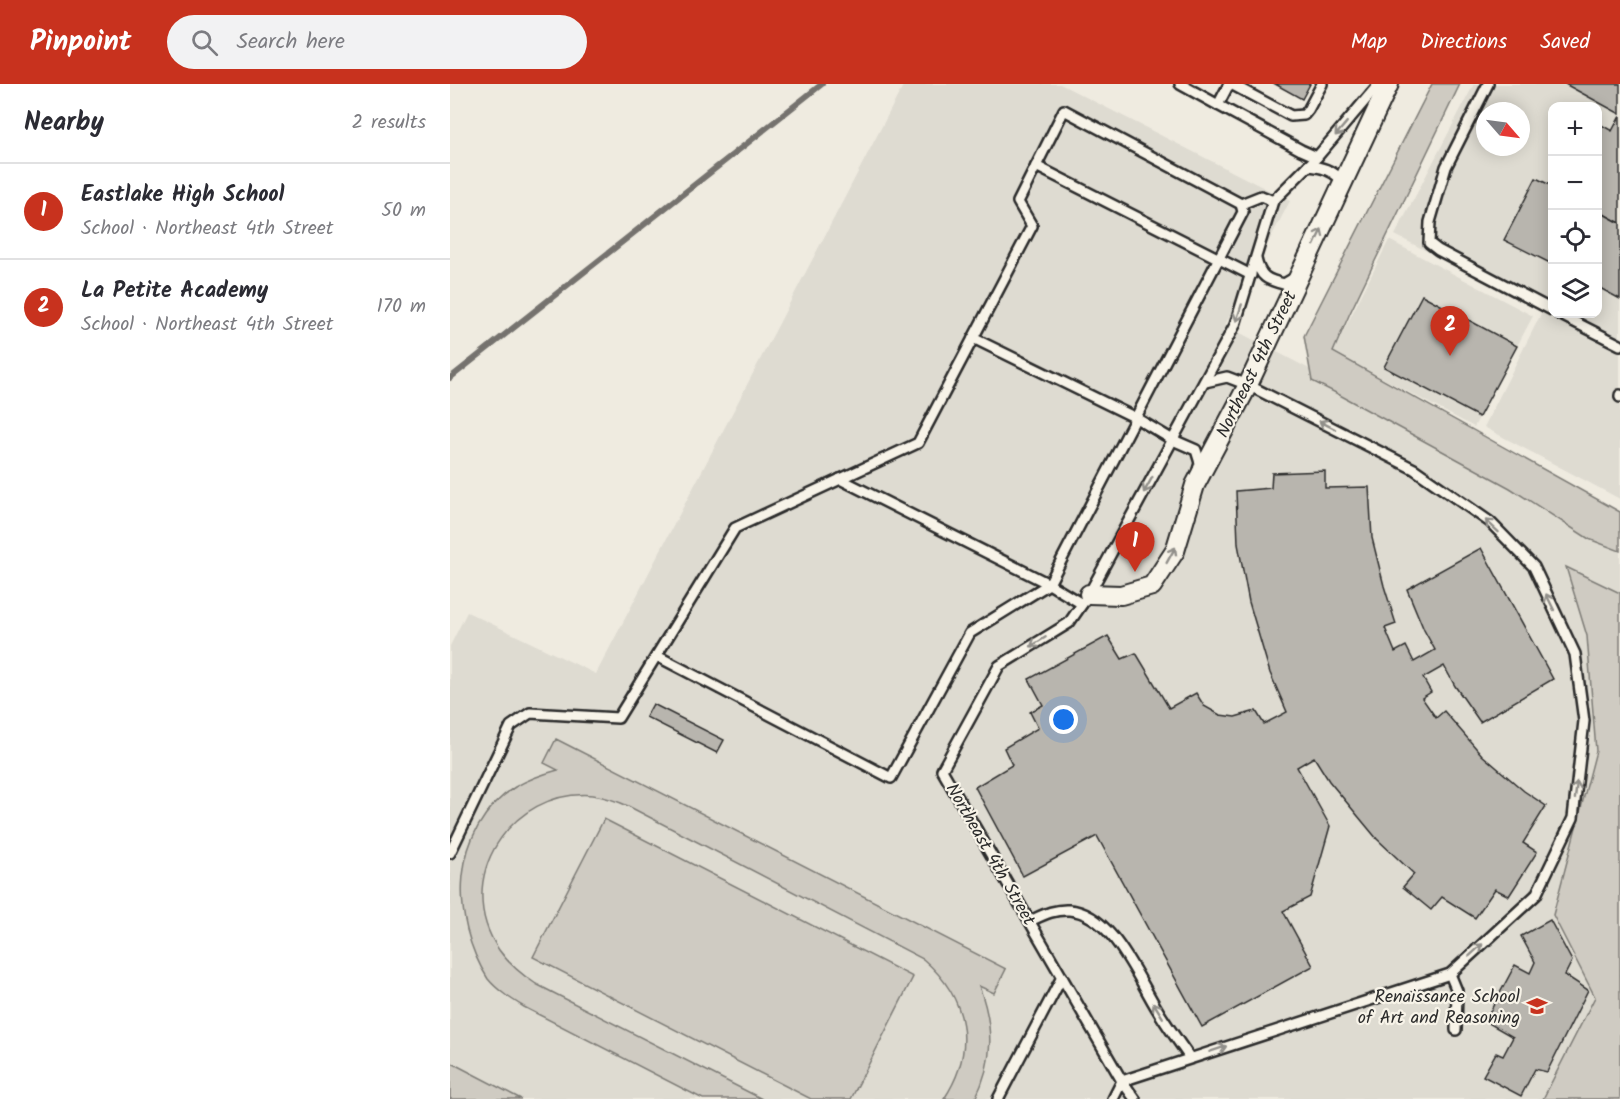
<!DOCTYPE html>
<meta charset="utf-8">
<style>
:root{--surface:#fff;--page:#f2f2f3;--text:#2b2b33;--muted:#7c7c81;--line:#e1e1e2;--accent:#c8321e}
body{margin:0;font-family:Kalam,sans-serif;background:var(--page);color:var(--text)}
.controls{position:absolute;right:18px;top:18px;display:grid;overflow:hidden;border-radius:12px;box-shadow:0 3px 15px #0003}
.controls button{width:54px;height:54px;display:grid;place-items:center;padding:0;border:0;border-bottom:2px solid var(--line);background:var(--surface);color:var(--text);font:30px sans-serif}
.compass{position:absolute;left:1026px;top:18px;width:54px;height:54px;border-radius:50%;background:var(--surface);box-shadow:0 3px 15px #0003;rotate:118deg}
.you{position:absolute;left:614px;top:636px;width:21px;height:21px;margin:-15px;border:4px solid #fff;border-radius:50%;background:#1a73e8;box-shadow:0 0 0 9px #1a73e833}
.badge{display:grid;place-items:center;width:39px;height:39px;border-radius:50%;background:var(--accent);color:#fff;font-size:20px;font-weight:700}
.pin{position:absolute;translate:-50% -50px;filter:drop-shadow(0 2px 3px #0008)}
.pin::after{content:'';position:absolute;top:32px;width:21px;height:18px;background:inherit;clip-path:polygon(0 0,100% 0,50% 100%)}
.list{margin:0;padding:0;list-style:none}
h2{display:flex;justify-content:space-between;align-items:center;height:78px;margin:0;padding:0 24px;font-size:26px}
h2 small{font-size:20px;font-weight:400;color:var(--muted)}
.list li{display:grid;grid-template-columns:39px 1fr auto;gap:18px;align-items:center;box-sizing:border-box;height:96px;padding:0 24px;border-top:2px solid var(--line)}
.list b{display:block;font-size:22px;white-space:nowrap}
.list p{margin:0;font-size:20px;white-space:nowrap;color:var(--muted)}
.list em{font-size:20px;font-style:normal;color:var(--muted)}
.icon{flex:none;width:33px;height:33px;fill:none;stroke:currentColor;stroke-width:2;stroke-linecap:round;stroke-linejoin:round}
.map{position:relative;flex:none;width:1170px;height:1015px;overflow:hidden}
header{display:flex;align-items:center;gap:36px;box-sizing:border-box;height:84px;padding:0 30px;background:var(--accent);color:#fff}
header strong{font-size:28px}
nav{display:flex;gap:33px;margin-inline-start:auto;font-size:21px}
.search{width:420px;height:54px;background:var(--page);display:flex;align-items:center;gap:15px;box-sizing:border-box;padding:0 21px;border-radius:33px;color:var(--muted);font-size:22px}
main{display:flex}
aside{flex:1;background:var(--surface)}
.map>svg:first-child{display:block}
.built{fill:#dedbd1;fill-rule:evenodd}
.green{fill:#cfcbc2;stroke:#7d7b76;stroke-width:1.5}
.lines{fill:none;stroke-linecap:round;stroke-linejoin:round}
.stream{stroke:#74726e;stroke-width:6}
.building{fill:#b8b5ae;stroke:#2b2b2b;stroke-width:1.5}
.lane-casing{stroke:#2b2b2b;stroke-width:14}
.street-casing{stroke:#2b2b2b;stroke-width:22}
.lane{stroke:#f7f3e8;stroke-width:9}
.street{stroke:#f7f3e8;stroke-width:18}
.oneway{stroke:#918f8a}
.labels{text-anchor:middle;stroke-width:4.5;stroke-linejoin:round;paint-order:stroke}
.street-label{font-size:18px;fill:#2b2b2b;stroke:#f7f3e8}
.poi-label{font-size:18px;fill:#2b2b2b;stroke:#f7f3e8;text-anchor:end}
</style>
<header>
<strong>Pinpoint</strong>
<div class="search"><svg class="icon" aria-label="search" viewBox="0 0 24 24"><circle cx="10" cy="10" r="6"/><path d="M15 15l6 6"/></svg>Search here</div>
<nav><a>Map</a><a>Directions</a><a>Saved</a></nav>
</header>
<main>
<aside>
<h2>Nearby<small>2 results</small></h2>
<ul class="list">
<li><span class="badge">1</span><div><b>Eastlake High School</b><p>School · Northeast 4th Street</p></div><em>50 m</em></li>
<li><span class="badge">2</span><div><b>La Petite Academy</b><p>School · Northeast 4th Street</p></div><em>170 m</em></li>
</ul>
</aside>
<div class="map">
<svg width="1170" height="1015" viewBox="0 0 1170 1015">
<rect width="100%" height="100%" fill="#efebe0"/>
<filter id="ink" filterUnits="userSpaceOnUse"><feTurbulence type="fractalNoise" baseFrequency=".0167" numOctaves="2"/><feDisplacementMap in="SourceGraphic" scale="12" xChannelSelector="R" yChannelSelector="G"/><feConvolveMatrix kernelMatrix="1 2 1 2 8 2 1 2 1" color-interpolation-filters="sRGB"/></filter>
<g filter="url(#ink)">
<!-- built -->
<g class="built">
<polygon points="454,0 610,0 840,117 775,241 1170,447 1170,916 1121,1015 0,1015 0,562 17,528 146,590"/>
<path d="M1024 0H1170V415L1034 343 1093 226 945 151ZM1102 22H1148V230H1102ZM1035 27H1071V63H1035Z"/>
<polygon points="939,156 1083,232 1024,343 883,268"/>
</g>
<!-- green -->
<g class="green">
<polygon points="982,0 1010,0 900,229 883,268 1170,428 1170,467 1139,455 1060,404 886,309 862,297 854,252"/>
<polygon points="1116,483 1170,509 1170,1015 1093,1015 1145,913 1103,831 1146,667 1137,552"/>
<path d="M106 655 556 885 544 909 529 902C544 942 544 977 525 1015H494C527 965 518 914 473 875L178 722C167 717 155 713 143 711 61 704 1 796 49 866 59 880 71 890 86 900L312 1015H253L74 923C61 915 48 907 38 895 0 836 0 745 65 703 79 695 93 690 108 686L94 679Z"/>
<polygon points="154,735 463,893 401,1015 361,1015 83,873"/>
<polygon points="0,978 71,1015 0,1015"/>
</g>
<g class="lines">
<!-- stream -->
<polyline class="stream" points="0,294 372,0"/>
</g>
<!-- building -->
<g class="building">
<polygon points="825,0 860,0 852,15"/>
<polygon points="1115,0 1170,0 1170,30"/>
<polygon points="1170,32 1170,139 1148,127 1148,39 1162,47"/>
<polygon points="1086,94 1102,102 1102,180 1054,156"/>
<polygon points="1148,127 1170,139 1170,215 1148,203"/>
<polygon points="972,211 1067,262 1029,333 934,283"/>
<polygon points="875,387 875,404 919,403 922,454 934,502 946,540 935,544 945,568 956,562 964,578 985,566 974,546 957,505 1031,464 1103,595 1030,638 1005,602 994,582 973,594 981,608 972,614 986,634 994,627 1032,671 1074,707 1096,722 1073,759 1087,768 1059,812 1045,805 1025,834 992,813 981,826 953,803 964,790 927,755 879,697 864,673 847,683 880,742 860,813 833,827 863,882 752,943 647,752 573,792 525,703 562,681 554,664 588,644 580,628 593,621 579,595 658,552 672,575 686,569 719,624 746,609 754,622 770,631 785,633 806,627 814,640 837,628 820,589 799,518 788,460 786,407 821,404 822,389"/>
<polygon points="203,620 274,656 267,669 196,633"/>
<polygon points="1100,836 1122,877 1115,891 1138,906 1097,988 1085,985 1071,1012 1033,992 1046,969 1053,972 1063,953 1035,937 1065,881 1080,889 1085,878 1071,852"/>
</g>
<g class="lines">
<!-- lane casing -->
<g class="lane-casing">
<g id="lane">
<polyline points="730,0 768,21"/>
<polyline points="779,0 768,21 851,66 867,73"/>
<polyline points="781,0 841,32 854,31 858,26 872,0"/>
<polyline points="1038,0 996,83 980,138 979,159 988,166 1102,226"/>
<polyline points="586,82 801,191"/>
<path d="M858 82C872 83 881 86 891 95V100"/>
<polyline points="791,120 811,112 823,117"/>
<path d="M806 175C810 193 817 196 834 200L846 193"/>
<polyline points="1109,230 1170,261"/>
<polyline points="523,254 686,334 723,356 746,366 750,379 748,386"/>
<polyline points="1170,311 1170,313"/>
<polyline points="390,395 599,500 632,520"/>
<polyline points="207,572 441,694 520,549 599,500 793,128 791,120"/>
<polyline points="0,769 61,642 80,629 168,634 285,444 468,359 582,142 568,118 614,26 791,120"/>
<path d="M580 837C593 831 604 825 619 826 662 829 687 893 707 925 717 942 729 958 740 974"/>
<polyline points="1000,890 1007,907 1006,946"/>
<polyline points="548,1015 612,893"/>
<polyline points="663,1015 672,997 1000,890 1086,811 1123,734 1134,637 1125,570 1084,483 1040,438 964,385 798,301 777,293 755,298"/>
<polyline points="685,1015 672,997 492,686 549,582 619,539 639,510 785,241 823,117 867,73 929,0"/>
</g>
</g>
<!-- street casing -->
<g class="street-casing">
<polyline id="street" points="639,510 671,511 702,502 725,467 745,401 798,301 939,0"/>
</g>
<!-- lane -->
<use href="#lane" class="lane"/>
<!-- street -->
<use href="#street" class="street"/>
</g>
<!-- one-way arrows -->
<defs><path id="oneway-shaft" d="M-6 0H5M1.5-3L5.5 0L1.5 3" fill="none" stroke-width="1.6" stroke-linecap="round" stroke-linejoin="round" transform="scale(1.5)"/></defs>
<g class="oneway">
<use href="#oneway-shaft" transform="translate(891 45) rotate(130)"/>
<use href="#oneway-shaft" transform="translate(868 153) rotate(-65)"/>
<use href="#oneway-shaft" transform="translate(789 229) rotate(108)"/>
<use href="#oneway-shaft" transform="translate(877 341) rotate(-153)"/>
<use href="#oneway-shaft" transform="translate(698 401) rotate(119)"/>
<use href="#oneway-shaft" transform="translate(1042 442) rotate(-137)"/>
<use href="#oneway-shaft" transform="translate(721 471) rotate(-61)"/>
<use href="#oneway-shaft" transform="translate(1100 518) rotate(-116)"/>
<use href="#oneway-shaft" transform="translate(588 558) rotate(148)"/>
<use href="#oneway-shaft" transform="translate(1126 706) rotate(-83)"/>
<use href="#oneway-shaft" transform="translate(1026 866) rotate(-42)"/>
<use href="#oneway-shaft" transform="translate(708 926) rotate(-122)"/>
<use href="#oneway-shaft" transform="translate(768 965) rotate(-18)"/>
</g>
</g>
<!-- icons -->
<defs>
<g id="school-bare" transform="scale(1.62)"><path d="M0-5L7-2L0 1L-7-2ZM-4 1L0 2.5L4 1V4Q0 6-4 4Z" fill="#c8321e" stroke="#f7f3e8" stroke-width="2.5" paint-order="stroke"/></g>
</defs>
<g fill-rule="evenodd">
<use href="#school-bare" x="1087" y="922"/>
</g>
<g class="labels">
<!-- street labels -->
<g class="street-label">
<text transform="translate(806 280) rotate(-64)" y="6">Northeast 4th Street</text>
<text transform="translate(541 770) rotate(60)" y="6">Northeast 4th Street</text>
</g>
<!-- poi labels -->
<g class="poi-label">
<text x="1070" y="918">Renaissance School<tspan x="1070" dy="21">of Art and Reasoning</tspan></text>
</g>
</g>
</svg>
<div class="controls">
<button>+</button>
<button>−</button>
<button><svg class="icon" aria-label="locate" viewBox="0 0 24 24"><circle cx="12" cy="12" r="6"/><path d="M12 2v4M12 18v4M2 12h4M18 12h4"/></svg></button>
<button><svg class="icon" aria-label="layers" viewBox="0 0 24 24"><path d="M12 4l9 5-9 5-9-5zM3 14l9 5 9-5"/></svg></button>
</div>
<svg class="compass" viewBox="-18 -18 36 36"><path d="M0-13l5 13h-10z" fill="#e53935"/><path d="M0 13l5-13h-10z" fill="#7c7c81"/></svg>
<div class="you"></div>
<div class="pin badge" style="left:685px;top:488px">1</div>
<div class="pin badge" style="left:1000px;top:272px">2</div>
</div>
</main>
